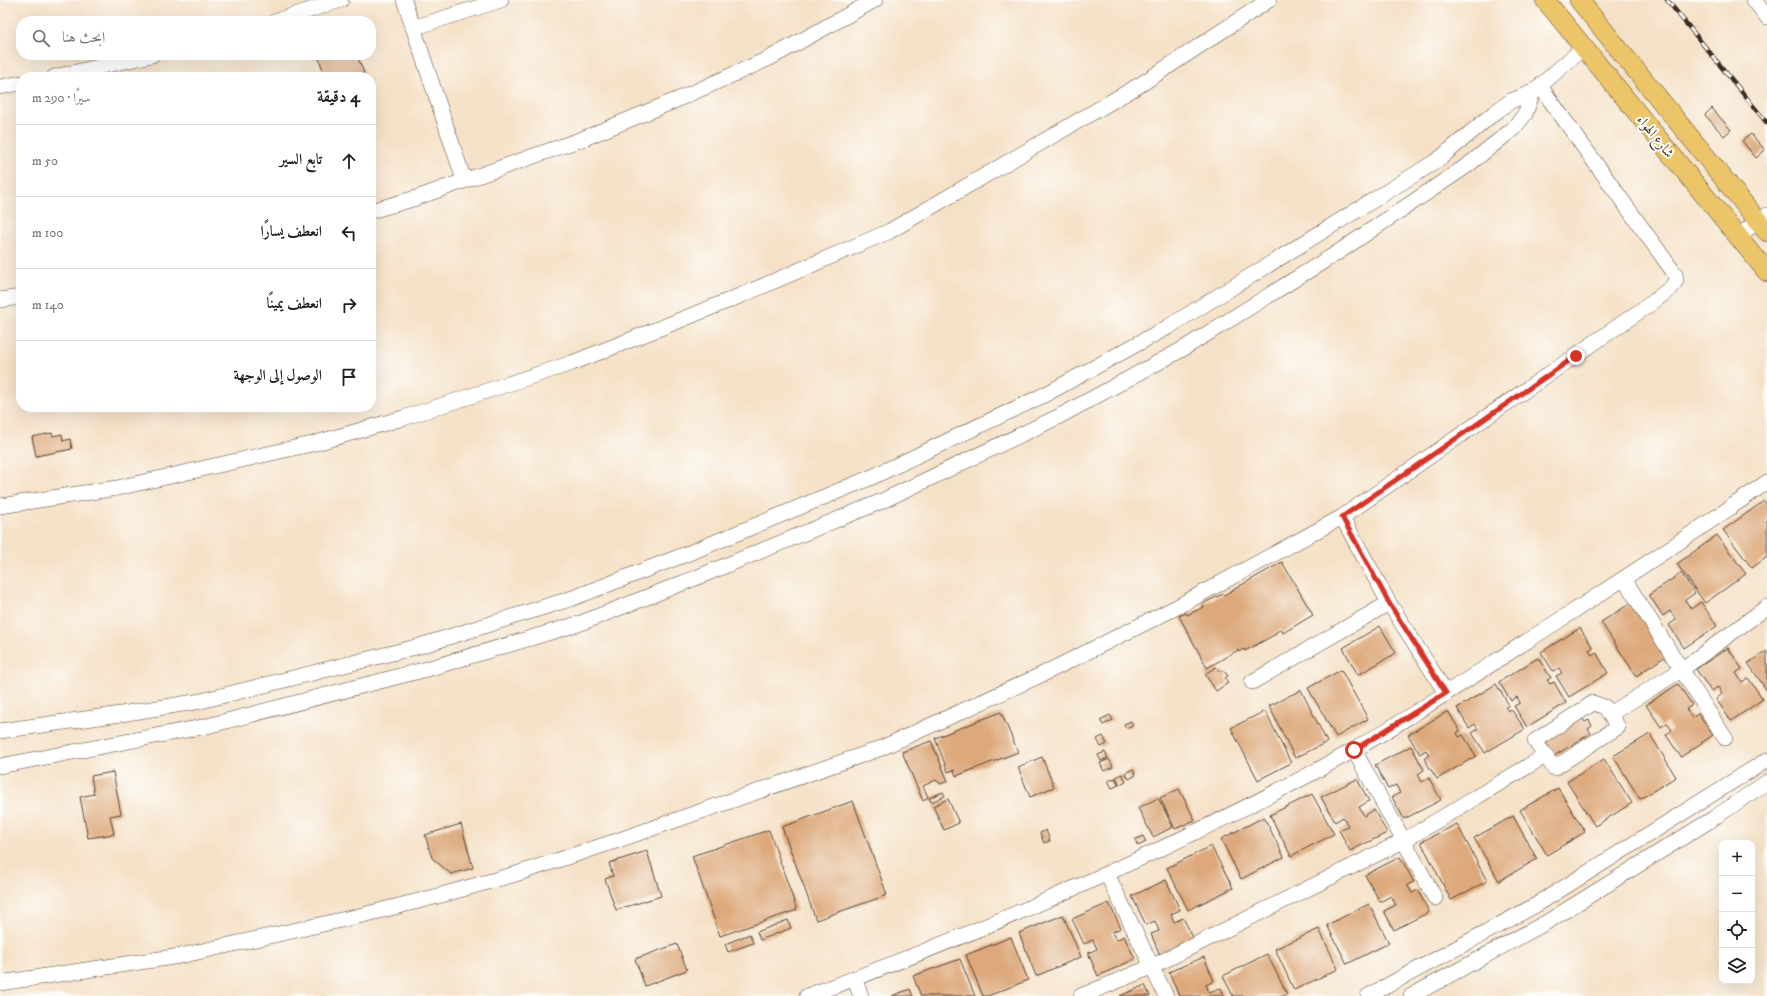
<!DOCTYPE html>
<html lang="ar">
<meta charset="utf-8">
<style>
:root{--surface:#fff;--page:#f2f2f2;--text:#202124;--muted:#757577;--line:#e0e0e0}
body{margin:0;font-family:"IM FELL DW Pica",Amiri,serif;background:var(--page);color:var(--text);direction:rtl}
.controls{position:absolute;right:12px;bottom:12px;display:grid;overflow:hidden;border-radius:8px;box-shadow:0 4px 16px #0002}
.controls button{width:36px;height:36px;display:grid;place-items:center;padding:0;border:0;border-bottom:1px solid var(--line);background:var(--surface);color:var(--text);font:20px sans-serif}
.stop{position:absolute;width:12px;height:12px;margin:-9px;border:3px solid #d93025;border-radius:50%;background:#fff}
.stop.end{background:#d93025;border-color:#fff;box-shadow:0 1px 4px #0008}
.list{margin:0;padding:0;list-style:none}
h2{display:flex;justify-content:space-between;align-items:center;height:52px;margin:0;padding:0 16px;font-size:17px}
h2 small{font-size:13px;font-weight:400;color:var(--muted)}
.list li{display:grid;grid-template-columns:26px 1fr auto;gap:12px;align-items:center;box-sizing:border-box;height:72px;padding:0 16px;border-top:1px solid var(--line)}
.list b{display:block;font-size:15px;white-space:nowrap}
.list em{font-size:13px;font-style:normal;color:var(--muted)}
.icon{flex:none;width:22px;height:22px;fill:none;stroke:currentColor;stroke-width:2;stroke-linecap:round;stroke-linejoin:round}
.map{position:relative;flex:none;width:1767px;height:996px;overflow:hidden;direction:ltr}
.search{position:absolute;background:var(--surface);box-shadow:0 4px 16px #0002;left:16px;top:16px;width:360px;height:44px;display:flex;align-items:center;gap:10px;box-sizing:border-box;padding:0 14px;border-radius:16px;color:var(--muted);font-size:15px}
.panel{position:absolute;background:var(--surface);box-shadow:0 4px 16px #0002;left:16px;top:72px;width:360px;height:340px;border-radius:16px;direction:rtl}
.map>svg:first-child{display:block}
.building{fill:#dda97b}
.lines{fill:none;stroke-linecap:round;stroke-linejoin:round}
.minor-casing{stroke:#574537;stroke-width:16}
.major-casing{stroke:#574537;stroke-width:20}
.minor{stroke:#fff;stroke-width:15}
.major{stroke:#ecc569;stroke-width:19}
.rail-casing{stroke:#3b2a1e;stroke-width:4.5}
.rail{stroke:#fdfcf7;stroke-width:3;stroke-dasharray:9;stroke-linecap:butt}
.route{stroke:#d93025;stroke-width:5}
.labels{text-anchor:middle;stroke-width:4;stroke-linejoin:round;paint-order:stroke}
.street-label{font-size:14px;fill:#3b2a1e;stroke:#fdfcf7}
</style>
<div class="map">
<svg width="1767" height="996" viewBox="0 0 1767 996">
<rect width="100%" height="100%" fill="#fdfcf7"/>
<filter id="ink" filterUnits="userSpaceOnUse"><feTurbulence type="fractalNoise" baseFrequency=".025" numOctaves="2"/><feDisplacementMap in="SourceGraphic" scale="8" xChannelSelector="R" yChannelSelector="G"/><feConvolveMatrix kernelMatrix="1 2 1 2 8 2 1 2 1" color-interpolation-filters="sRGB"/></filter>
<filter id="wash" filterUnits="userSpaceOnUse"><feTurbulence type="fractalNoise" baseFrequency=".012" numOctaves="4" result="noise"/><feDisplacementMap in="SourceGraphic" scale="16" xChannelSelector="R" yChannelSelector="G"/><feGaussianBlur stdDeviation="0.9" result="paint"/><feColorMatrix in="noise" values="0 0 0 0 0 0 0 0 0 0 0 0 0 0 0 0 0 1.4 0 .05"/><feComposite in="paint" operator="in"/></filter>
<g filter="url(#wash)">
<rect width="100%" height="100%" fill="#f5e1c7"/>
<g id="blocks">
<!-- building -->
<g class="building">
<polygon points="318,55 357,55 364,73 353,77 343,77 341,73 325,77"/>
<polygon points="1712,108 1731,130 1724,136 1705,115"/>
<polygon points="1751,134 1765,150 1756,158 1742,141"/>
<polygon points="52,433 53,436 62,434 63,441 70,439 72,449 36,456 32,437"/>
<polygon points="1764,501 1767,505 1767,557 1752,568 1723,530"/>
<polygon points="1717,535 1746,574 1705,603 1677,564"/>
<polygon points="1282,562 1313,615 1283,633 1281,629 1275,633 1276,634 1245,651 1244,649 1238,652 1238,650 1207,668 1179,616 1186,613 1187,615 1204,607 1202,604 1223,594 1224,595"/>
<polygon points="1681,573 1695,593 1685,600 1691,609 1701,602 1717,626 1684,648 1669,625 1676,620 1670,611 1663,616 1649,595"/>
<polygon points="1634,601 1669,654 1636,676 1601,622"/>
<polygon points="1380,626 1396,653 1358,675 1343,648"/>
<polygon points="1580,628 1593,648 1589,650 1592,655 1596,652 1608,673 1569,697 1556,676 1562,673 1559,668 1553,671 1541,652"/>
<polygon points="1728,648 1742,669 1736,673 1742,682 1748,678 1763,699 1731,721 1716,699 1722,694 1718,687 1711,691 1696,669"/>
<polygon points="1767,651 1767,691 1748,663"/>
<polygon points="1538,658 1551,678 1547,680 1550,684 1554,682 1566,703 1527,727 1514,706 1520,703 1517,697 1511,701 1499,682"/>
<polygon points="1216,667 1220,672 1223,670 1228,676 1225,678 1228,683 1216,691 1205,674"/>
<polygon points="1341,670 1368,719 1336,737 1308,688"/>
<polygon points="1496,684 1509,705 1505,707 1508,711 1511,709 1525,729 1485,753 1472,733 1478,729 1475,724 1469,728 1457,708"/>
<polygon points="1678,684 1692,705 1686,709 1692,718 1698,714 1713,735 1681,757 1666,735 1672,730 1667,723 1661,727 1646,705"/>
<polygon points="1301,690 1327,742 1295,758 1269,706"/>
<polygon points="1265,711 1291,763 1258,780 1231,728"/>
<polygon points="1448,711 1460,731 1457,733 1459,737 1463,735 1476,756 1437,779 1424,759 1429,755 1426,750 1420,754 1408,735"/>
<polygon points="1001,712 1018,752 956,776 954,770 948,772 935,738"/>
<polygon points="1110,715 1113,720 1103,725 1100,720"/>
<polygon points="1581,717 1585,722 1589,720 1592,726 1588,729 1591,733 1554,756 1544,740"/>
<polygon points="1131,721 1133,725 1126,728 1124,724"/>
<polygon points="1650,734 1676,777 1640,799 1613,756"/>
<polygon points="1103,736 1107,744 1101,747 1097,739"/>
<polygon points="931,741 948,781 941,784 936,780 923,786 928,797 923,801 902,752"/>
<polygon points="1411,746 1424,770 1418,774 1422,782 1429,778 1441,800 1404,819 1392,797 1400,793 1396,785 1388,789 1375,765"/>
<polygon points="1105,752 1108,758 1101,761 1098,755"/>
<polygon points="1042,757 1054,787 1030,797 1018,767"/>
<polygon points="1109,759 1113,767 1104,771 1100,763"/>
<polygon points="1604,759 1632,803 1595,826 1567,782"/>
<polygon points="1133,769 1136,775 1129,779 1125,773"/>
<polygon points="113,772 121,814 110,816 114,834 88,838 80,797 94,794 91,776"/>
<polygon points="1122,774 1126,782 1120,785 1116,777"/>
<polygon points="1115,778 1119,785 1112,788 1108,781"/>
<polygon points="1357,779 1369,801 1359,807 1364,816 1374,810 1387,833 1350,851 1339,830 1348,826 1343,817 1335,822 1321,797"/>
<polygon points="1558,788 1585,832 1547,855 1520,810"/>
<polygon points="1179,789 1195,820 1175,829 1160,798"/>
<polygon points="943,792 945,796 931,802 929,798"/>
<polygon points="1312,794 1334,834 1291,856 1270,815"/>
<polygon points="1158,798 1173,827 1153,837 1138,808"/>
<polygon points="948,799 959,823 944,830 933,806"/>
<polygon points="853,801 887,895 816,920 782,827"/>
<polygon points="1513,816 1537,859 1499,881 1474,838"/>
<polygon points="1264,817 1284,857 1241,879 1221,839"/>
<polygon points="461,824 473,868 451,874 432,858 425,835"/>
<polygon points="1457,824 1487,881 1451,900 1421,842"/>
<polygon points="769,830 797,910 720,936 692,856"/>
<polygon points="1046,830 1050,841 1044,843 1040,833"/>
<polygon points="1143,836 1146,842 1138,846 1135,840"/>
<polygon points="1211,846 1233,888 1188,910 1167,868"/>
<polygon points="647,851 661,896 616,910 605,879 613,876 609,863"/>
<polygon points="1400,857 1414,882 1407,885 1412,893 1418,890 1429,912 1394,930 1384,911 1396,905 1391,896 1380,902 1365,875"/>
<polygon points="1166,880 1180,910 1171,914 1174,922 1183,918 1194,939 1160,955 1151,934 1159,931 1155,921 1146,925 1132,896"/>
<polygon points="1109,903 1121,928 1112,932 1116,940 1124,936 1135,959 1098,976 1088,953 1097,949 1093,940 1084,944 1072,919"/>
<polygon points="1369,904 1389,943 1347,964 1327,925"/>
<polygon points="1063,915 1081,957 1036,976 1019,933"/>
<polygon points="788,920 791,928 760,940 757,932"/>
<polygon points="1319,929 1338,969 1294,990 1275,949"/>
<polygon points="750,934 753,943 728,952 725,944"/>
<polygon points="1011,937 1028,980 988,996 983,996 966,955"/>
<polygon points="677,944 687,970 645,986 635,959"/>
<polygon points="1267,954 1287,994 1283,996 1233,996 1223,976"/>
<polygon points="1204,957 1214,981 1206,985 1209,992 1221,988 1224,996 1179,996 1169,972"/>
<polygon points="960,959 975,996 921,996 913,976"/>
<polygon points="1145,985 1150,996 1120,996"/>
<polygon points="910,989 913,996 892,996"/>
</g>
</g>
</g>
<g filter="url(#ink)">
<use href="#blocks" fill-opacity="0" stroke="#574537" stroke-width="1"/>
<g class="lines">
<!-- minor casing -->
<g class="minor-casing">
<g id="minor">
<polyline points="404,0 464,180"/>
<polyline points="1754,0 1767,17"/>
<polyline points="276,21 341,0"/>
<polyline points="413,28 501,0"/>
<polyline points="54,77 152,55"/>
<polyline points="0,87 21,83"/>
<polyline points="371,211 416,198 582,139 674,101 770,58 875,0"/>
<polyline points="1738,236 1767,215"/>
<polyline points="0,300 21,297"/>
<polyline points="0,506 117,488 316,443 403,418 505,385 572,363 673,323 742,295 890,231 1143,83 1269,0"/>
<polyline points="1342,517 1389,603 1446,693"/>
<polyline points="1624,579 1725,738"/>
<polyline points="1252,682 1389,603"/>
<polygon points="1593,703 1605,707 1618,727 1554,768 1535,741"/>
<polyline points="1610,714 1681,670 1767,607"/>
<polyline points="0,731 121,714 201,701 420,646 573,598 694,551 872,477 1046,394 1168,327 1438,160 1494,113 1511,101 1533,92 1583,48"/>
<polyline points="1354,750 1435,898"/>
<polyline points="0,766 207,726 427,669 581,623 703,575 882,501 1058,417 1181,350 1337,253 1468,165 1513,129 1525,114 1533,92"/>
<polyline points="1107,874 1166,996"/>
<polyline points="854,978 861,996"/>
<polyline points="0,983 180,956 359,916 438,896 516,874 616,841 879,749 1043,674 1173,609 1342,517 1653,302 1672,287 1676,280 1675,274 1540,86"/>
<path d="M807 996C926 953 1042 904 1156 851 1223 819 1289 787 1352 751 1411 717 1468 679 1524 643 1606 590 1688 538 1767 482"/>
<polyline points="1081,996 1151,967 1403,841 1545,756"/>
<polyline points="1368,996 1536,905 1767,760"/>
<polyline points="1411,996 1547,922 1714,818 1767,782"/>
</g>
</g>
<!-- major casing -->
<g class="major-casing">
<g id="major">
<polyline points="1545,0 1767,272"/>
<polyline points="1579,0 1767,232"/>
</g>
</g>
<!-- minor -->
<use href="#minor" class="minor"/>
<!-- major -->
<use href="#major" class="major"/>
<!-- rail casing -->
<g class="rail-casing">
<polyline id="rail" points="1667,0 1767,123"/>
</g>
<!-- rail -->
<use href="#rail" class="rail"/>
</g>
</g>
<g class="lines" filter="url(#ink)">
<!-- route -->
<polyline class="route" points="1354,750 1446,693 1389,603 1342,517 1576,356"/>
</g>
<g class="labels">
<!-- street labels -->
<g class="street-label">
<text transform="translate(1656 136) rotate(51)" y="5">شارع الهواء</text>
</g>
</g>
</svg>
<div class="controls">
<button>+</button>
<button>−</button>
<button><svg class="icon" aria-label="locate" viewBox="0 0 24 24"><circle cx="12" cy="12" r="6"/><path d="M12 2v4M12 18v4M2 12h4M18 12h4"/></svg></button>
<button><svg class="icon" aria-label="layers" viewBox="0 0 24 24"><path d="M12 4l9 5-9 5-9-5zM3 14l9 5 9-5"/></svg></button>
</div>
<div class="stop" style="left:1354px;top:750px"></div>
<div class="stop end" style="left:1576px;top:356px"></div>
<div class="search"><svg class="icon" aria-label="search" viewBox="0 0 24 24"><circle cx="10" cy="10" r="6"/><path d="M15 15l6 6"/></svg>ابحث هنا</div>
<section class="panel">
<h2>4 دقيقة<small>سيرًا · 290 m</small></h2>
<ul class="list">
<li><svg class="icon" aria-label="ahead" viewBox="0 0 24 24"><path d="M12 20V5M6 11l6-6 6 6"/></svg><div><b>تابع السير</b></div><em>50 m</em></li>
<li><svg class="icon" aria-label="left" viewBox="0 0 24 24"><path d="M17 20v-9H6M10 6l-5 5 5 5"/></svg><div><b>انعطف يسارًا</b></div><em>100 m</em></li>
<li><svg class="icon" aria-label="right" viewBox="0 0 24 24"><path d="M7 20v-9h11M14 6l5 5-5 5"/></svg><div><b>انعطف يمينًا</b></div><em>140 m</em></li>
<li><svg class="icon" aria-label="arrive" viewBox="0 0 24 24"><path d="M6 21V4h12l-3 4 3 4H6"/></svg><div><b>الوصول إلى الوجهة</b></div></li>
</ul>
</section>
</div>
